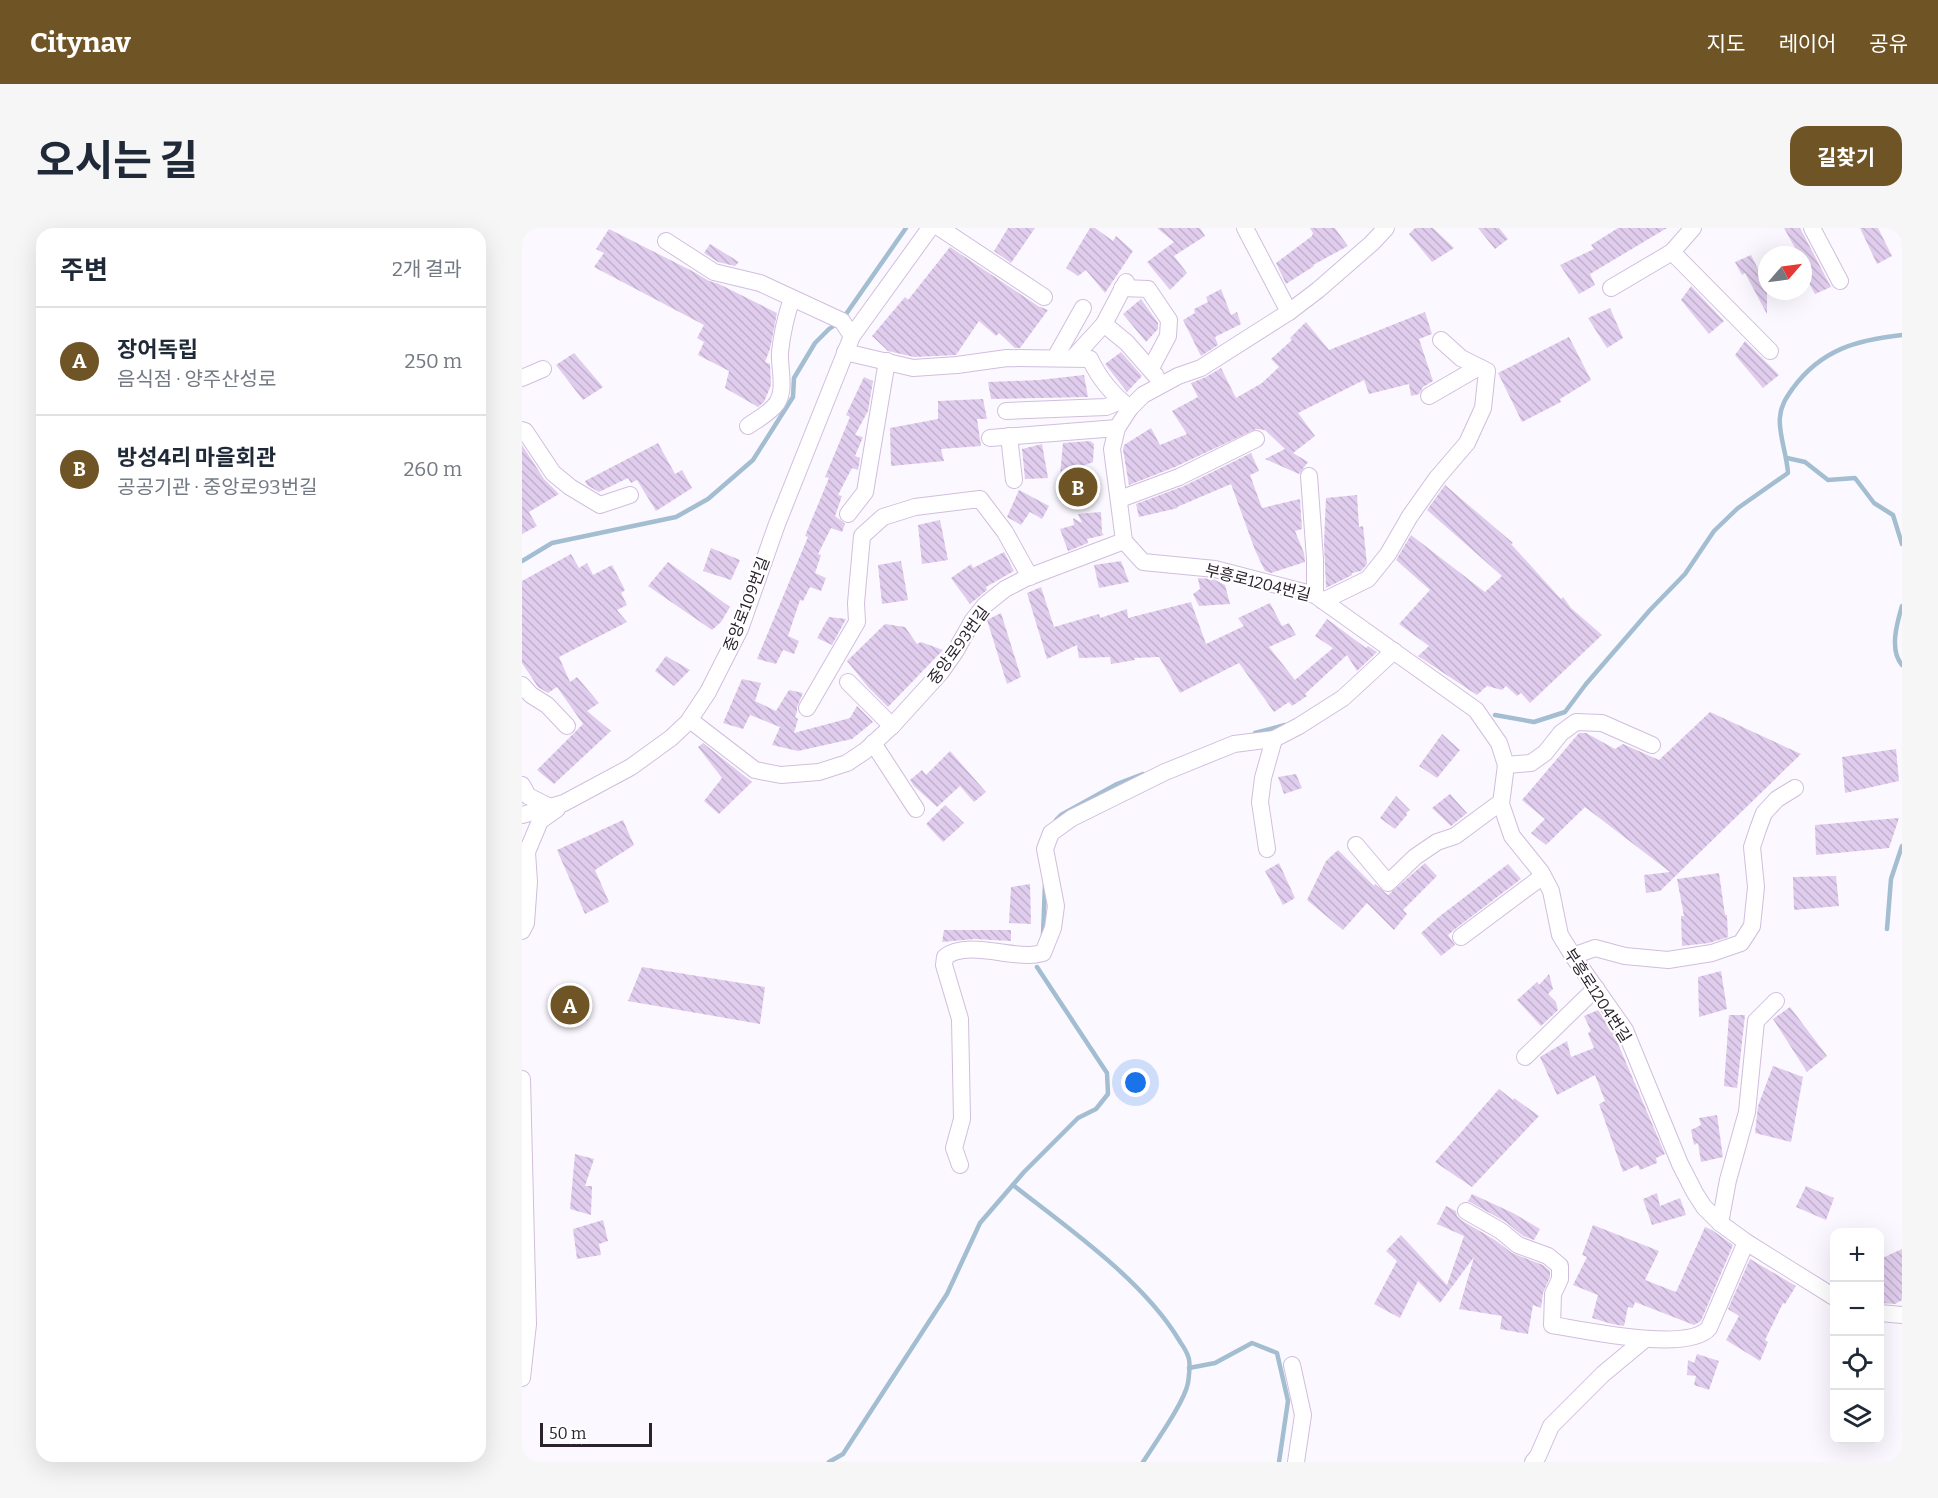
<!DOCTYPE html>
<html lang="ko">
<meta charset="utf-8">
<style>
:root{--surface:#fff;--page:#f6f6f7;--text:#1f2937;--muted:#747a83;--line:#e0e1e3;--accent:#6f5526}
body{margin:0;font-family:Bitter,"Noto Sans KR",serif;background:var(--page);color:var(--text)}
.controls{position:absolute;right:18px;bottom:18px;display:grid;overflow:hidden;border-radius:12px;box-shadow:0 6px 24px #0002}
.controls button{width:54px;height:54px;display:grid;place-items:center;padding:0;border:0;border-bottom:2px solid var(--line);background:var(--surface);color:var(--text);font:30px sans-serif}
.compass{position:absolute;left:1236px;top:18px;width:54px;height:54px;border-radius:50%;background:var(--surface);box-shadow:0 6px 24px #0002;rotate:62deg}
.scale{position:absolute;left:18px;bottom:15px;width:112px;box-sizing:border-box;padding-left:6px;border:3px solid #2a232e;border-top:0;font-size:16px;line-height:21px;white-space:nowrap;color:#2a232e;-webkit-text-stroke:4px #fff;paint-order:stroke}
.you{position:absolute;left:614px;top:855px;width:21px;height:21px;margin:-15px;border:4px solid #fff;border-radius:50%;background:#1a73e8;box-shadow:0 0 0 9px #1a73e833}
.badge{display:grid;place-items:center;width:39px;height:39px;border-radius:50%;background:var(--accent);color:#fff;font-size:20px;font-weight:700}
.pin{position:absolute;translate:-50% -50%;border:3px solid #fff;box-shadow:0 2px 6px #0006}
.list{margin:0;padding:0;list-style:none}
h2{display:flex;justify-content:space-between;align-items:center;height:78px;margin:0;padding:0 24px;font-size:26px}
h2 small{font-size:20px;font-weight:400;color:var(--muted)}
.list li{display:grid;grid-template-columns:39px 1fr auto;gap:18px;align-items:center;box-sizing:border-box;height:108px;padding:0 24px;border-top:2px solid var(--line)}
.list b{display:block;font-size:22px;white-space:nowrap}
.list p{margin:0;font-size:20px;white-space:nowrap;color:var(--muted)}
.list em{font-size:20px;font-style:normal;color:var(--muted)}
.icon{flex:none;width:33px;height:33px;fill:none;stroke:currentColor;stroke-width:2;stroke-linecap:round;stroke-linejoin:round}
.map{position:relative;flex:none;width:1380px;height:1234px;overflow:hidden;border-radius:18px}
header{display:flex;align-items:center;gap:36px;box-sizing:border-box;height:84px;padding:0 30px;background:var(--accent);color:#fff}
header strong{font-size:28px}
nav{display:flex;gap:33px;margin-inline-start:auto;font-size:21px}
.intro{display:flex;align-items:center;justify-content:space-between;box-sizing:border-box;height:144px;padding:0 36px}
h1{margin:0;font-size:42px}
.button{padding:15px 27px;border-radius:18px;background:var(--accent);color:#fff;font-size:21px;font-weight:700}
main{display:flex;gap:36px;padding:0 36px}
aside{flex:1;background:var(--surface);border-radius:18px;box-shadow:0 6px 24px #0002}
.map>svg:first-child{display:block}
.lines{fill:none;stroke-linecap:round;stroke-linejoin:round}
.stream{stroke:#a3bdd1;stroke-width:4.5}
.building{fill:url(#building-back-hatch)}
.minor-casing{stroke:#d1bede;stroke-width:18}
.minor{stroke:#fff;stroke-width:16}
.labels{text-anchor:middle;stroke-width:4.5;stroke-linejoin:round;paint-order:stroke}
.street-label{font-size:16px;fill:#2a232e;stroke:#fff}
</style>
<header>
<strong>Citynav</strong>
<nav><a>지도</a><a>레이어</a><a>공유</a></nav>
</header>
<div class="intro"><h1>오시는 길</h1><a class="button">길찾기</a></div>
<main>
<aside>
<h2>주변<small>2개 결과</small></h2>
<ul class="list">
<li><span class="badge">A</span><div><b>장어독립</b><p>음식점 · 양주산성로</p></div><em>250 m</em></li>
<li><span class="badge">B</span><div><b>방성4리 마을회관</b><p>공공기관 · 중앙로93번길</p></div><em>260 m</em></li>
</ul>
</aside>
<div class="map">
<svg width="1380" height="1234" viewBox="0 0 1380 1234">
<defs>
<pattern id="building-back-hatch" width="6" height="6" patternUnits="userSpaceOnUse" patternTransform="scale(1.5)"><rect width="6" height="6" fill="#e0cded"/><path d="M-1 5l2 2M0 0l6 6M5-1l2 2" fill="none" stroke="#c0b0cc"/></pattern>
</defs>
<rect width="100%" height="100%" fill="#fcf8ff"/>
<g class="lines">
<!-- stream -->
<g class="stream">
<polyline points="322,89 384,0"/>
<polyline points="1265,230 1283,234 1306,252 1333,250 1352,275 1371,287 1380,316"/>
<polyline points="0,333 30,315 154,289 186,271 231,232 271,169 272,150 293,115 307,101 316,95"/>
<path d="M1380 378C1375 395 1367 422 1380 437"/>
<path d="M973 487 1012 494 1043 484 1064 456 1128 382 1163 346 1192 303 1216 280 1266 245C1265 227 1256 204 1258 189 1259 177 1264 170 1271 160 1299 122 1334 112 1380 107"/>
<polyline points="733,505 763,497"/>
<polyline points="534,592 539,587 595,556 621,546"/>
<polyline points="1365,701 1369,651 1380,618"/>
<polyline points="521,707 523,656"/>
<path d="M491 957C546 1000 621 1052 657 1112 660 1117 664 1122 666 1128 669 1134 667 1148 666 1155 662 1175 633 1215 621 1234"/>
<polyline points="667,1140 693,1135 730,1115 755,1125 766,1173 757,1234"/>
<polyline points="307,1234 321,1226 425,1066 458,995 502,944 556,890 574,881 586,866 585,845 515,739"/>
</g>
</g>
<!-- building -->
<g class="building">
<polygon points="486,0 513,0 489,35 472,23"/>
<polygon points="568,0 573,0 591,13 594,8 611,23 583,65 564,42 556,48 544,40"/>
<polygon points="635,0 678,0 683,8 652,28 665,45 648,62 625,34 652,14"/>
<polygon points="788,0 813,0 826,18 791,37 792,38 764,56 754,35 790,8 791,5"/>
<polygon points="893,0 911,0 932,20 910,34 887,6"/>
<polygon points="956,0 977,0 986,11 973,21"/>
<polygon points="1096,0 1145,0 1068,46 1073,57 1057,66 1038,37 1072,21 1069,17"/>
<polygon points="1262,0 1278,0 1309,59 1293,66 1281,44 1281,27 1277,27"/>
<polygon points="1338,0 1356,0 1370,28 1355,36"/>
<polygon points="87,1 172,44 187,53 197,56 255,85 248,121 243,134 248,136 249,157 242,174 236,179 203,160 207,143 176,127 182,114 175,110 182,97 72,39 82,25 74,21"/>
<polygon points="188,16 217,34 213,38 196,34 182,25"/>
<polygon points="428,19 516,78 526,82 498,120 493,120 477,105 474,108 457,93 434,127 392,129 366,123 350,108 383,69 386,72"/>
<polygon points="1229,27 1237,43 1241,41 1245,49 1245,86 1223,45 1220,47 1213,34"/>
<polygon points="1169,58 1202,93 1187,106 1159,72"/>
<polygon points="699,61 709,87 715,84 719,96 693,109 696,117 679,128 661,92 673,85 672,81 686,74 684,69"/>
<polygon points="619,71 636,95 636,101 624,114 601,86"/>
<polygon points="1088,80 1101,110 1085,120 1066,90"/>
<polygon points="903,84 910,106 897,111 911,153 901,159 897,166 889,168 887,156 847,166 842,152 776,185 793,208 771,225 786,234 777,246 743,231 763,221 743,202 734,201 653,239 607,257 601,222 602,217 629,200 638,217 665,206 650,183 676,169 669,155 684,149 699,140 714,170 740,155 757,139 749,131 770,112 768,110 784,94 807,122"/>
<polygon points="1047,109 1069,152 1038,171 1039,174 1000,194 976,145"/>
<polygon points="1223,113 1257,147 1241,160 1213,127"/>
<polygon points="599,124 620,148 605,164 583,136"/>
<polygon points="52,125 81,159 61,172 34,137"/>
<polygon points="562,147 566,169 469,171 466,154 517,152"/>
<polygon points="342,149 351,153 346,183 333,207 341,209 333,228 338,230 336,242 330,240 316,267 320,268 313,288 323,296 320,304 309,300 296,326 299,327 293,345 304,350 299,363 288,359 281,373 278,372 266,408 277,413 272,426 261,422 254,436 235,431 286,309 283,308 307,250 303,249 328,189 324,187"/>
<polygon points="461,171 465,191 455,191 459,218 419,221 422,233 369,238 368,200 416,191 416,173"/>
<polygon points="568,213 572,216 571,234 558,239 571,267 551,276 547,266 544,247 537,258 541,215"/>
<polygon points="136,215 153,246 160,242 170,260 134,283 115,252 109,255 106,250 77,264 65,257 63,253"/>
<polygon points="520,216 526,250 503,251 500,221"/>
<polygon points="0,217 22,251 37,266 7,284 15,298 0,306"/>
<polygon points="729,225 737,243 728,247 740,280 778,271 780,301 773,303 782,325 783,334 749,345 743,343 733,322 709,256 655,279 656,280 617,289 614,276 662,258"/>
<polygon points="923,257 991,315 989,316 1039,371 1041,369 1049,380 1080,407 1008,475 999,465 995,468 984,458 980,462 965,458 955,467 896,428 907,418 877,396 908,362 874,332 889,307 963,364 980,348 905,282"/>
<polygon points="497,262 527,278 520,291 508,284 499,297 485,289"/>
<polygon points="835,267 837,299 841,298 845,336 839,343 830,345 830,347 804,360 802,315 804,270"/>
<polygon points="579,284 580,305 582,307 565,311 566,315 546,323 538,301 552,297 551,290 560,295 556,286"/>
<polygon points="418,292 426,332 400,336 396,297"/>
<polygon points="189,320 218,332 209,352 181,343"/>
<polygon points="482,324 492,343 464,359 465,362 448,376 429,350 449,336 451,340"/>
<polygon points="49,326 57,340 65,335 71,347 90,337 103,362 99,365 105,377 95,382 105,394 37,429 48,454 55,449 77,475 65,483 89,503 32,556 15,542 61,496 35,459 26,465 16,459 0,435 0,353"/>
<polygon points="379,333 386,372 360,376 356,337"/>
<polygon points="599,333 607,354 577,360 572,337"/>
<polygon points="146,334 208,379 199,394 190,402 126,358"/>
<polygon points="676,350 691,351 703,357 708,376 677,378 671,366 678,361"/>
<polygon points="519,359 532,399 577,386 578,390 605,381 606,390 669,374 684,416 722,398 716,390 748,375 760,398 767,395 774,407 747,419 773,452 811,420 793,408 805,391 844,420 846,418 855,424 835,443 825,427 783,466 785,468 770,478 767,474 752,484 717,435 658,465 637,429 612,430 613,432 589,436 588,429 557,430 555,417 525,431 505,365"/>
<polygon points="479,385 499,449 485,456 465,392"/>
<polygon points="307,389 324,391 310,417 295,410"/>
<polygon points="363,396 383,399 395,416 399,414 421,422 366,479 346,459 325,433"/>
<polygon points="144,428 168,442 152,458 133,443"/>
<polygon points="220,451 239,455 233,473 254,483 267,462 281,465 275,479 275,484 273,489 276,491 272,505 328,490 335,478 351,494 330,511 276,523 250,517 258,499 228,487 221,501 201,495"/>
<polygon points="1188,484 1279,526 1138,663 1124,665 1122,647 1148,644 1063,579 1024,617 1009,605 1023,591 1000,572 1057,505 1064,505 1093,521 1101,516 1137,532"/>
<polygon points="920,506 938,522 915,550 897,538"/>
<polygon points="181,515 230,554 197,586 182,573 200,550 176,519"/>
<polygon points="1374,521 1377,553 1323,565 1320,529"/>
<polygon points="428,523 464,564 452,574 438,558 415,579 392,558 388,552 400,542 404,547"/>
<polygon points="774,546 780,560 762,566 756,549"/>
<polygon points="928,566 945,585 929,598 910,580"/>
<polygon points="874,568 888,582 884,585 885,587 873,601 858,590"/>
<polygon points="423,577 442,595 421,614 404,596"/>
<polygon points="1377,590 1367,620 1294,627 1293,597"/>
<polygon points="101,592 112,617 73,642 87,674 63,686 35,622"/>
<polygon points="816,622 852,658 853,656 866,667 903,635 915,648 881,682 885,686 872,702 845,675 821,702 785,672 804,633"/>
<polygon points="757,635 773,670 761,677 743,643"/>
<polygon points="986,636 999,651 933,701 926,707 933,717 919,728 899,705 918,688"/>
<polygon points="1197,645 1203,687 1205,687 1206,709 1187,715 1160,718 1159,688 1162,688 1155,651"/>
<polygon points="1314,648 1317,678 1272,682 1271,649"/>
<polygon points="508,656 509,696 487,695 489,659"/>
<polygon points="422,702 489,702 489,713 452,711 420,714"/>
<polygon points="120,739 243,759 238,796 106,773"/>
<polygon points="1199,743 1205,781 1177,789 1176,749"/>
<polygon points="1027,746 1031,761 1026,766 1034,774 1036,782 1019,798 995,772 1015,754 1017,757"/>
<polygon points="58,767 66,793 39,794 36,773"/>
<polygon points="1268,779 1305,828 1285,844 1251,791"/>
<polygon points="1076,782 1091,804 1143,926 1134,930 1135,935 1118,942 1116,937 1101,944 1077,876 1083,873 1073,847 1035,867 1018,829 1045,813 1049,829 1072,820 1066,805 1069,803 1062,788"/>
<polygon points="1207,787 1223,787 1215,860 1202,858"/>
<polygon points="1251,838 1281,849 1269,914 1233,905 1236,878"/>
<polygon points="977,861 991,872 992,870 1017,888 950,959 913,934"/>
<polygon points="1195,887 1201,929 1179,934 1176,915 1172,917 1169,902 1179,897 1177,890"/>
<polygon points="53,926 72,931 63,958 70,958 69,987 48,981"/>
<polygon points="1284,958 1312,970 1304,992 1274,979"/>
<polygon points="1135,965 1138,978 1158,970 1164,987 1130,997 1121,971"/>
<polygon points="950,966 991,985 1018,1001 1012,1012 1001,1008 984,994 946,973"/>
<polygon points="924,978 934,983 935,988 939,992 973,1012 990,1025 1021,1037 1028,1043 1028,1049 1021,1065 1019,1080 1011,1077 1006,1106 978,1101 980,1088 937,1081 952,1029 918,1075 896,1053 878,1090 852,1076 875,1033 864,1023 879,1007 925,1057 942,1008 915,996"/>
<polygon points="81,992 86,1013 77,1016 79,1027 55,1031 51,1001"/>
<polygon points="1071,997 1137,1023 1123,1052 1154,1064 1183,999 1190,1002 1211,1017 1179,1093 1172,1097 1113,1074 1111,1080 1106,1079 1102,1098 1090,1096 1070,1090 1076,1067 1051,1057 1065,1029 1060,1027"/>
<polygon points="1380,1021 1380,1072 1373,1076 1359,1075 1358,1071 1358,1031"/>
<polygon points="1228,1031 1274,1058 1263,1076 1261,1075 1243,1112 1246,1114 1238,1133 1204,1112 1217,1088 1206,1081"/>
<polygon points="1175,1126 1197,1133 1187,1162 1172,1157 1174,1148 1165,1147 1166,1132 1172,1135"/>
</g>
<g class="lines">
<!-- minor casing -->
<g class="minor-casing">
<g id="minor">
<polyline points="418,0 522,69"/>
<polyline points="723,0 767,84"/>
<polyline points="1290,0 1318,53"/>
<polyline points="144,13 192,44 238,55 320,93 330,108"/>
<polyline points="1150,24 1171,0"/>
<polyline points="600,60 626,61 647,92 646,108 629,140"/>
<polyline points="1089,60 1150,24 1248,123"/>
<polyline points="582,96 605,115 634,148"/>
<path d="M323 124 391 140 435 137 485 130 568 131C577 150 591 167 608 180"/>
<polyline points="533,130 561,80"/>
<polyline points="551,130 582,96 604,54"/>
<polyline points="0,150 21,141"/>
<polyline points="907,168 957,139"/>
<polyline points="484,183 584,179 599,173"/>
<path d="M226 198C236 191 248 185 255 175 264 161 257 140 258 124 260 105 264 88 270 70"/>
<polyline points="0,202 3,203 31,245 48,259 78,277 108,267"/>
<polyline points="487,208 492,252"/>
<polyline points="468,210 595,200"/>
<polyline points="787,248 793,331 793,367"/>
<polyline points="598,271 657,249 734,211"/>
<polyline points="326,286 343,264 365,133"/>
<polyline points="602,313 621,334 693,341 793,367 954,482 977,515 984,537 979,576 990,608 1019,644 1029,663 1038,707 1051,728 1103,802 1158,936 1173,965 1182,979 1198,995 1224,1014 1312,1069"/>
<polyline points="602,313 590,221 595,200 608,180 621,167 656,148 679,140 767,84 796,62 850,15 864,0"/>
<polyline points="801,373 846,351 866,326 888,288 915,250 945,215 961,180 965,143 939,130 919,112"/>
<polyline points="326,454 370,498"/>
<polyline points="0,457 9,467 25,477 45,498"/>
<polyline points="285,480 335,394 334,375 340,308 361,289 393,279 458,271 483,304 508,349"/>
<polyline points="168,492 233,542 259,547 297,544 325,535 343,523 370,498 419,444 433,424 451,392 463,377 483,361 504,350 602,313"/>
<polyline points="351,515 394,581"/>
<polyline points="984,537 1009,535 1023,525 1039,505 1054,494 1080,495 1130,517"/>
<polyline points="0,557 6,568 28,579"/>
<polyline points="0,587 42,575 109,539 149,510 166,494 186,464 218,401 255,296 330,108 408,0"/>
<polyline points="834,617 866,655 893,629 915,614 933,608 979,574"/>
<polyline points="745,621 738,574 741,550 752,511"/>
<polyline points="0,703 4,695 7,654 5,624 18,593 35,581"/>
<polyline points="939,709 1021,648"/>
<polyline points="1051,728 1073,720 1103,728 1146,732 1190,725 1219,715 1230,698 1234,659 1230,619 1236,601 1242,585 1255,571 1273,560"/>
<polyline points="1003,829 1074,760"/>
<polyline points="0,851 6,1096 0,1150"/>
<path d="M438 937 432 920 440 891 438 791 422 737 423 729C443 713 483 728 507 727 512 727 517 726 521 725L531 700 534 678 523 621 529 605 550 590 643 544 712 516 752 511 777 498 821 470 872 423"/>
<path d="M944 983 979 1003 996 1017 1026 1028 1038 1038V1051L1031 1066 1030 1097C1062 1102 1166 1125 1187 1100L1224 1014"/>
<polyline points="1198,995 1206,952 1225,884 1234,793 1254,773"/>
<polyline points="1358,1085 1380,1087"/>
<polyline points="770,1137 781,1187 774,1234"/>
<polyline points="1011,1234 1016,1228 1029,1198 1081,1146 1122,1112"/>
</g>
</g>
<!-- minor -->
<use href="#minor" class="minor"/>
</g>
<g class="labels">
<!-- street labels -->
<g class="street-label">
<text transform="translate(736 354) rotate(14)" y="6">부흥로1204번길</text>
<text transform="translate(224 376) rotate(-69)" y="6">중앙로109번길</text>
<text transform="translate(436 417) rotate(-54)" y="6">중앙로93번길</text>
<text transform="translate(1076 767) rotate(57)" y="6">부흥로1204번길</text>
</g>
</g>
</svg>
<div class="controls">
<button>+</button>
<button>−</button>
<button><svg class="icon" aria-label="locate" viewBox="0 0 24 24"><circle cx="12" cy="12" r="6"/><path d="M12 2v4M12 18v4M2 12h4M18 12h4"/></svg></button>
<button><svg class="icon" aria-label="layers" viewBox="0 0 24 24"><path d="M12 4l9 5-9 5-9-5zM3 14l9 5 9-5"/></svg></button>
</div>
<svg class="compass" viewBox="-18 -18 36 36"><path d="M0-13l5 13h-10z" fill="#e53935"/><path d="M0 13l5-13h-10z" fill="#747a83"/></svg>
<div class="scale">50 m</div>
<div class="you"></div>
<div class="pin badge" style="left:48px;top:777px">A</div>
<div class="pin badge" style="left:556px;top:259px">B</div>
</div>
</main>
